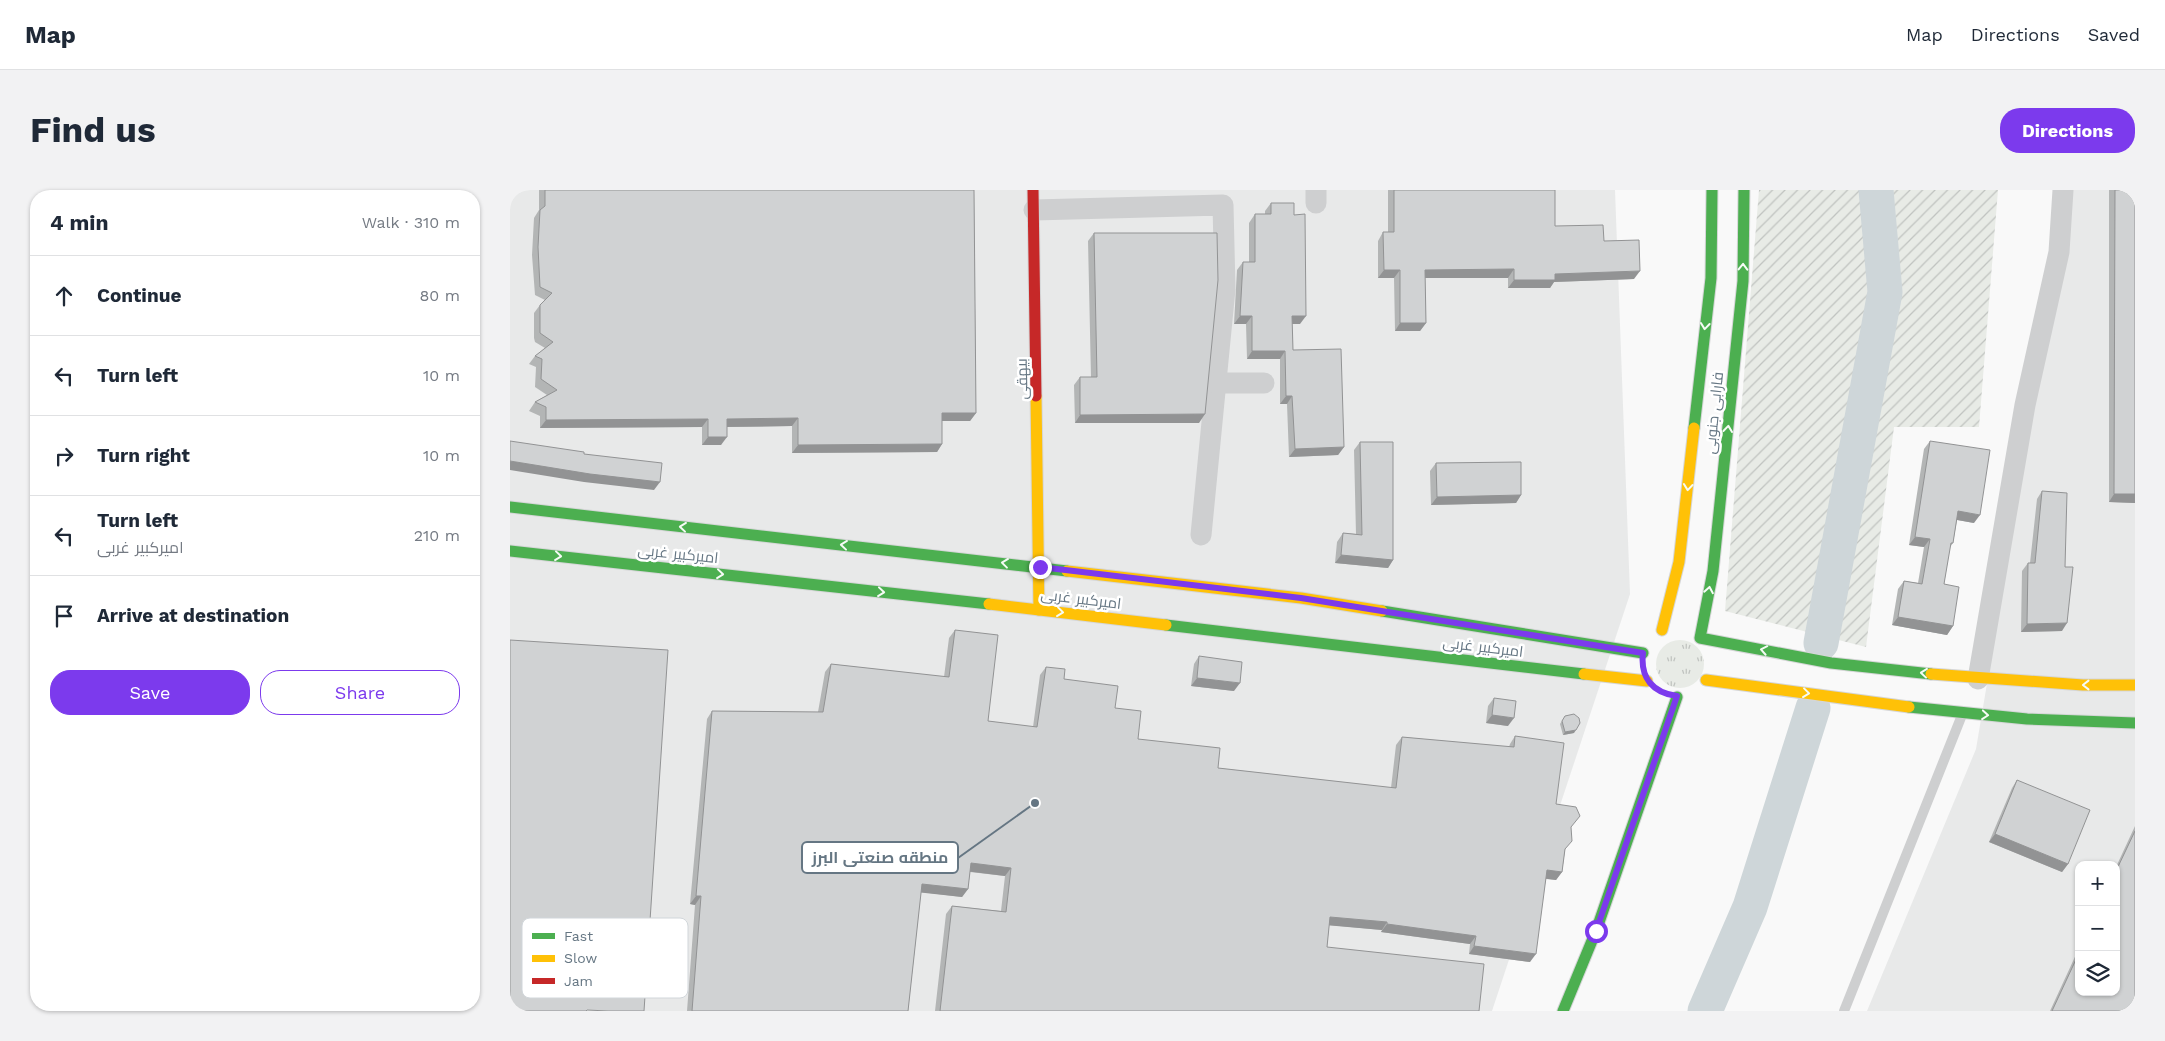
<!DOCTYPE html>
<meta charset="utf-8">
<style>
:root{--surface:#fff;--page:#f2f2f3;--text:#1f2937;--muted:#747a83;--line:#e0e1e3;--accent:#7c3aed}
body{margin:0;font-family:"Work Sans",Cairo,sans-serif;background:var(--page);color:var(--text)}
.controls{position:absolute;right:15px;bottom:15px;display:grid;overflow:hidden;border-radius:10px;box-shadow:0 1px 4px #0004}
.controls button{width:45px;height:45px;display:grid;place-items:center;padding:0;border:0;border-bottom:1px solid var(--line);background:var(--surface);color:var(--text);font:25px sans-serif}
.stop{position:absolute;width:15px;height:15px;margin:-11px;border:4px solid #7c3aed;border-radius:50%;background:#fff}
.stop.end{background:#7c3aed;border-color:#fff;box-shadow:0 1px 5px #0008}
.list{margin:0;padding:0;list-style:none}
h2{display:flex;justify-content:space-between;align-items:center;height:65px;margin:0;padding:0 20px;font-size:21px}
h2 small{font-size:16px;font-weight:400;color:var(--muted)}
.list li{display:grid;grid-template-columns:32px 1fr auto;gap:15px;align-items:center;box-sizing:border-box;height:80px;padding:0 20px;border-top:1px solid var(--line)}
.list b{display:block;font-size:19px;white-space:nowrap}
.list p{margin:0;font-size:16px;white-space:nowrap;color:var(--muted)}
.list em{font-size:16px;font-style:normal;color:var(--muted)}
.actions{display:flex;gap:10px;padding:15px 20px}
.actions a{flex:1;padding:11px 0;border:1px solid var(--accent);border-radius:20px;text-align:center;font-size:18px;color:var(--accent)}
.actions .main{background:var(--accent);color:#fff}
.icon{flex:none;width:28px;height:28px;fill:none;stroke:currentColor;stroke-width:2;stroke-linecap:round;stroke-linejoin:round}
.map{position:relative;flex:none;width:1625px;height:821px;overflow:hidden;border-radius:20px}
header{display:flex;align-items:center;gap:30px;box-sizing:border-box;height:70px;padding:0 25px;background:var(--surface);border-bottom:1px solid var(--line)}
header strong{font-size:24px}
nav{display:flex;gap:28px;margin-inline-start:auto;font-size:18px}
.intro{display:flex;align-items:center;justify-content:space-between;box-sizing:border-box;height:120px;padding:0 30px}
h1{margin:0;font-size:35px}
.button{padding:12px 22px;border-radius:20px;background:var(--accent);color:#fff;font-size:18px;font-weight:700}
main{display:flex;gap:30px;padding:0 30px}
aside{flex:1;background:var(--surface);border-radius:20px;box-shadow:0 1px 4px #0004}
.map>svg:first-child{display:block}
.built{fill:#e8e9e9;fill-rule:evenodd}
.grass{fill:url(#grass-tufts)}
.garden{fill:url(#garden-furrows)}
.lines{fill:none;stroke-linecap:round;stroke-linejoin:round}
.river{stroke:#ced6d9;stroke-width:35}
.fast-casing{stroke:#d5d6d7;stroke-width:13}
.slow-casing{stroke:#d5d6d7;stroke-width:13}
.jam-casing{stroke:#d5d6d7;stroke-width:13}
.lane{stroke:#cecfd0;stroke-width:10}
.street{stroke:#cecfd0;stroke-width:21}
.fast{stroke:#4caf50;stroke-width:11}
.slow{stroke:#ffc107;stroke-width:11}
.jam{stroke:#c62828;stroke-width:11}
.wall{fill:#b3b5b5}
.shaded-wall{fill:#929394}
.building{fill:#d0d2d3;stroke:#929394}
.oneway{stroke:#f6fbf6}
.route{stroke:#7c3aed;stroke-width:6}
.labels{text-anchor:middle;stroke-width:5;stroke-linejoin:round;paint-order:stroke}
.street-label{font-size:15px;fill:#657683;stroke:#fff}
.key{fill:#fff;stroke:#d1d6da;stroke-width:1}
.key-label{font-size:14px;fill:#657683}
.leader{fill:none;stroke:#657683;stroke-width:2}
.callout-dot{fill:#657683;stroke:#fff;stroke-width:2}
.callout{fill:#fff;stroke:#657683;stroke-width:2}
.callout-label{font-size:16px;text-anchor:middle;font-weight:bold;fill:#657683}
</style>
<header>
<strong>Map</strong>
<nav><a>Map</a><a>Directions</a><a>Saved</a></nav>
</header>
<div class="intro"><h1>Find us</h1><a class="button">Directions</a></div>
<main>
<aside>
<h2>4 min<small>Walk · 310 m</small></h2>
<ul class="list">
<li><svg class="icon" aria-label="ahead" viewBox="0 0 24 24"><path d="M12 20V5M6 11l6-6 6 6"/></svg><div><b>Continue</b></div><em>80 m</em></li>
<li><svg class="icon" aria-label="left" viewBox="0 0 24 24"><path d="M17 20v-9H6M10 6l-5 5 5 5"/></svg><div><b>Turn left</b></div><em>10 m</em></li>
<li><svg class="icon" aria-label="right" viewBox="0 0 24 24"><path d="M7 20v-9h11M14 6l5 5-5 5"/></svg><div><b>Turn right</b></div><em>10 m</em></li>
<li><svg class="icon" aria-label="left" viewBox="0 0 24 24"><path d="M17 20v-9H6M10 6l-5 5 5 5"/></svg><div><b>Turn left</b><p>امیرکبیر غربی</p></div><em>210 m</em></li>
<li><svg class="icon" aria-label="arrive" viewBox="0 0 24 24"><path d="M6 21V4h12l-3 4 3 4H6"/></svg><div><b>Arrive at destination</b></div></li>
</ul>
<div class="actions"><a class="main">Save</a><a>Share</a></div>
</aside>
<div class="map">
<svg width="1625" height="821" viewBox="0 0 1625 821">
<defs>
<pattern id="grass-tufts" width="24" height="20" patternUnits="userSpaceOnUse" patternTransform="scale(1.25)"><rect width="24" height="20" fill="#e8ebe6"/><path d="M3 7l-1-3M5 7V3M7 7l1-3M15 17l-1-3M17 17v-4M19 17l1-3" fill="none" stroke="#c0c3c0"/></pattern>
<pattern id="garden-furrows" width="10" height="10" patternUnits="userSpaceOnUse" patternTransform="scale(1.25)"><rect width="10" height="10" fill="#e8ebe6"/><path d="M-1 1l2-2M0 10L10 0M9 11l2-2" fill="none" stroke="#c0c3c0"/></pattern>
</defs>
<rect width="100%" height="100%" fill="#f9f9f9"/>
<!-- built -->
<g class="built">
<polygon points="0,0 1105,0 1120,404 982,821 0,821"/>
<path d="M1560 0H1625V821H1357L1466 559ZM1569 675H1606V802H1569Z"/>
</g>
<!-- grass -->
<circle class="grass" cx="1170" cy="474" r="24"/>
<!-- garden -->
<polygon class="garden" points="1249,0 1488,0 1469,237 1384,237 1356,457 1215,421"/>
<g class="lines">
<!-- river -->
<g class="river">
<polyline points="1311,453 1375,102 1366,0"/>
<polyline points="1195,821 1240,717 1303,518"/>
</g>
<!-- fast casing -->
<g class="fast-casing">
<g id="fast">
<polyline points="1234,0 1233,91 1203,381 1190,448 1321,473 1421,484"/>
<polyline points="1184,238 1201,88 1202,0"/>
<polyline points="0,317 557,381"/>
<polyline points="0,361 479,414"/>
<polyline points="872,421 1133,463"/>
<polyline points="656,435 1074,484"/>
<polyline points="1399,517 1517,529 1625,533"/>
<polyline points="1053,821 1086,741 1167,507"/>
</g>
</g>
<!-- slow casing -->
<g class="slow-casing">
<g id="slow">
<polyline points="526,206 529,420"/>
<polyline points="557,381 791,408 872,421"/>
<polyline points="479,414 656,435"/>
<polyline points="1152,440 1169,372 1184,238"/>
<polyline points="1074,484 1137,491"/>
<polyline points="1421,484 1573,495 1625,495"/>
<polyline points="1196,490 1399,517"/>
</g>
</g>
<!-- jam casing -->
<g class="jam-casing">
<polyline id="jam" points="523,0 526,206"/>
</g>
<!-- lane -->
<polyline class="lane" points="1334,821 1452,525"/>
<!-- street -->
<g class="street">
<polyline points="806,0 806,13"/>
<polyline points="524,20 713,15 715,99 691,345"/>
<polyline points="705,193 754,193"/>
<polyline points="1468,489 1515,215 1549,62 1553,0"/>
</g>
<!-- fast -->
<use href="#fast" class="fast"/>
<!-- slow -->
<use href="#slow" class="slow"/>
<!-- jam -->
<use href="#jam" class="jam"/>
</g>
<!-- wall -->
<g class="wall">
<polygon points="29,0 464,0 466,223 460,231 432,231 432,254 427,262 282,263 282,236 217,237 211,255 192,255 192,237 30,238 30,226 19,221 25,212 37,205 25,197 26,177 19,174 25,166 35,158 25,152 24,148 24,123 30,115 35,110 25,105 22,65 24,28 29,20"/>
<polygon points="878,0 1045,0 1045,36 1094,51 1124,89 1044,92 1040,98 998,98 998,88 915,88 916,133 910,141 885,141 884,88 868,88 868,51 873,42 878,42"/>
<polygon points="1599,0 1625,0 1625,313 1599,312"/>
<polygon points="761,13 790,134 782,134 783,160 834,257 828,265 779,267 777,214 770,214 770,169 737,169 736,134 724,134 727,80 733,72 739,72 739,33 745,24 755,24 755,21"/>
<polygon points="584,43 689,233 565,233 564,195 570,187 581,187 578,51"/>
<polygon points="1420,251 1464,333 1447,330 1443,353 1440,357 1434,394 1443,436 1437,445 1382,435 1388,399 1394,391 1408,393 1414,357 1399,355 1414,259"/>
<polygon points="850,252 883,370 878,378 825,373 827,352 833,343 846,344 844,260"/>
<polygon points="926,273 1011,305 1006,313 921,315 920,281"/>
<polygon points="1532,301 1552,441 1511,442 1512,381 1518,373 1520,373 1527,309"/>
<polygon points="445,440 478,531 523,537 530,485 536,477 554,489 605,518 628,549 708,578 881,598 886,555 892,547 999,557 1000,554 1005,546 1046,614 1061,638 1055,660 1052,682 1046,690 1036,689 1020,772 959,764 960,754 871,742 872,740 819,735 817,757 969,821 425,821 436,724 442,716 491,721 495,686 460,682 458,699 452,707 411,702 398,821 177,821 185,715 180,714 197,529 202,521 308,522 315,482 321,474 434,487 439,448"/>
<polygon points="689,466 724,501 681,496 684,474"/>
<polygon points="984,508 998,536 976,533 978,516"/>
<polygon points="1055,526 1064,543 1053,545 1050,534"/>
<polygon points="1507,590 1558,674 1552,682 1479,652 1502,598"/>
<polygon points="1625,636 1625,821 1540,821 1569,758 1569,802 1606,802 1606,677"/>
</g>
<!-- shaded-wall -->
<g class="shaded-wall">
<polygon points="1004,79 998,88 910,88 915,80"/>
<polygon points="874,80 890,80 884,88 868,88"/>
<polygon points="1130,81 1124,89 1044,92 1040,98 998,98 1004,90 1045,84"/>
<polygon points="730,126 742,126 736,134 724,134"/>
<polygon points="782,126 796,126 790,134 776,134"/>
<polygon points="890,133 916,133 910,141 885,141"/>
<polygon points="742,161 775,161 770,169 737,169"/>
<polygon points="776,206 782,206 777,214 770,214"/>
<polygon points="432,223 466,223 460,231 426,231"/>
<polygon points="695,224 689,233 565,233 570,225"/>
<polygon points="288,228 282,236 211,237 217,229"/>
<polygon points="198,229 192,237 30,238 36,230"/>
<polygon points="198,247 217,247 211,255 192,255"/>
<polygon points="432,254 427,262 282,263 288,255"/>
<polygon points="834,257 828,265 779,267 785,259"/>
<polygon points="0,271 150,292 144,300 74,292 0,280"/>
<polygon points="1604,304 1625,304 1625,313 1599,312"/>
<polygon points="1011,305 1006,313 921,315 927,307"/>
<polygon points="1448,321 1470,325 1464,333 1442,329"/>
<polygon points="1405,347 1420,349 1414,357 1399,355"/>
<polygon points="831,365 883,370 878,378 825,373"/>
<polygon points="1388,427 1443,436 1437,445 1382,435"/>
<polygon points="1557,433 1552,441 1511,442 1517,434"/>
<polygon points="687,488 730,493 724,501 681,496"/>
<polygon points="982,525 1004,528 998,536 976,533"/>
<polygon points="1066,540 1064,543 1053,545 1055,542"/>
<polygon points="1485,644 1558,674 1552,682 1479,652"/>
<polygon points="461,673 501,678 495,686 455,681"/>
<polygon points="1037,680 1052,682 1046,690 1031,688"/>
<polygon points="412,694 458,699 452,707 406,702"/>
<polygon points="186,706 191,706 185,715 180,714"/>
<polygon points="820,727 877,732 872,740 815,735"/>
<polygon points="877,734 966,746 960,754 871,742"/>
<polygon points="964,756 1026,764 1020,772 959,764"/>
</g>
<!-- building -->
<g class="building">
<polygon points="35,0 464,0 466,223 432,223 432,254 288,255 288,228 217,229 217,247 198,247 198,229 36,230 36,217 25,212 47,200 31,189 32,169 25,166 43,152 30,143 30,115 42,103 30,97 28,57 30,20 35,16"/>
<polygon points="884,0 1045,0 1045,36 1093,35 1094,51 1129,50 1130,81 1045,84 1045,90 1004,90 1004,79 915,80 916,133 890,133 890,80 874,80 873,42 884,42"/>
<polygon points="1605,0 1625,0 1625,304 1604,304"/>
<polygon points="761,13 784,13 784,25 795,24 796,126 782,126 783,160 831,159 834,257 785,259 782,206 776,206 775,161 742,161 742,126 730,126 733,72 745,72 745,24 761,24"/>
<polygon points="584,43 707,43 708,90 695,224 570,225 570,187 587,187"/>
<polygon points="0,251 74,262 74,264 152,273 150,292 80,284 0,271"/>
<polygon points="1420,251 1480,260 1470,325 1448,321 1443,353 1441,353 1434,394 1449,397 1443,436 1388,427 1394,391 1412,394 1420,349 1405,347"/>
<polygon points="850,252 883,252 883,370 831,365 833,343 852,345"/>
<polygon points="1011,272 1011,305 927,307 926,273"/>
<polygon points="1532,301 1557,303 1555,377 1563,377 1557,433 1517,434 1518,373 1525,373"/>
<polygon points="445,440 488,445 478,531 527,537 536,477 555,479 554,489 608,496 605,518 631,521 628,549 710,558 708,578 886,598 892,547 1004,557 1005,546 1054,553 1046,614 1066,617 1070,626 1061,637 1062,651 1055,659 1052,682 1037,680 1026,764 964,756 966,746 877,734 877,732 820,727 817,757 974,774 969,821 430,821 442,716 496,722 501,678 461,673 458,699 412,694 398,821 182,821 191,706 186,706 202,521 313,522 321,474 439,487"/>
<polygon points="0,450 158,460 134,821 98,821 77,820 76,821 0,821"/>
<polygon points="689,466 732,472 730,493 687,488"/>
<polygon points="984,508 1006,511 1004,528 982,525"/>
<polygon points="1064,524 1069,528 1070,533 1066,540 1055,542 1052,531 1055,526"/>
<polygon points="1507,590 1580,620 1558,674 1485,644"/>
<polygon points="1625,641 1625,821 1542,821 1569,763 1569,802 1606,802 1606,681"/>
</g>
<!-- one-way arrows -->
<defs><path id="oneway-chevron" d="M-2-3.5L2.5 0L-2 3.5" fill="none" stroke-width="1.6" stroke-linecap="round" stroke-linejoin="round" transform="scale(1.25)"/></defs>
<g class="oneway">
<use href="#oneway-chevron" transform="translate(1233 77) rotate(-89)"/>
<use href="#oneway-chevron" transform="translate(1195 136) rotate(96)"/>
<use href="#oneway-chevron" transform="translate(1218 239) rotate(-84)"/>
<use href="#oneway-chevron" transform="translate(1178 297) rotate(96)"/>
<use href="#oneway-chevron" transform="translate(173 337) rotate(-174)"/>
<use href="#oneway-chevron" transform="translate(334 355) rotate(-174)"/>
<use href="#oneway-chevron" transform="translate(48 366) rotate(6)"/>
<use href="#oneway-chevron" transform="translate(495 373) rotate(-173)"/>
<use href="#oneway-chevron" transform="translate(210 384) rotate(6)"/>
<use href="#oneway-chevron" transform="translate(1199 400) rotate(-80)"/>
<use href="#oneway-chevron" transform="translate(371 402) rotate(6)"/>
<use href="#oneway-chevron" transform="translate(550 422) rotate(7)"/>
<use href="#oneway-chevron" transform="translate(1254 460) rotate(-169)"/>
<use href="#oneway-chevron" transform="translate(1414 483) rotate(-174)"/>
<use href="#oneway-chevron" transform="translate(1576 495) rotate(-180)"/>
<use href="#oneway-chevron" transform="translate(1296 503) rotate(7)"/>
<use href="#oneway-chevron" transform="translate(1475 525) rotate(5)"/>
</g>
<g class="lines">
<!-- route -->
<path class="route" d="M530 377 791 408 1133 463C1130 488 1143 503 1167 506L1086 741"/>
</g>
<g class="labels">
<!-- street labels -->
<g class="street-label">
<text transform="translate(512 189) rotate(-91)" y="5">بیهقی</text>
<text transform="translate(1204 223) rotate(-84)" y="5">فارابی جنوبی</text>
<text transform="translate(168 364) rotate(6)" y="5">امیرکبیر غربی</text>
<text transform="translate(571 409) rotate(7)" y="5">امیرکبیر غربی</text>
<text transform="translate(973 457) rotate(7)" y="5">امیرکبیر غربی</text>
</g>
</g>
<!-- legend -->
<rect x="12" y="728" width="166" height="80" rx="8" class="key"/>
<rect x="22" y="743" width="23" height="6" fill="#4caf50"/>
<rect x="22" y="765" width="23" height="7" fill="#ffc107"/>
<rect x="22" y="788" width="23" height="6" fill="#c62828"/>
<g class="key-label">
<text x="54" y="751">Fast</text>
<text x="54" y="773">Slow</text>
<text x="54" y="796">Jam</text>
</g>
<!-- callouts -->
<path class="leader" d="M525 613L448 668"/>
<circle class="callout-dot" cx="525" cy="613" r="5"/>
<rect class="callout" x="292" y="652" width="156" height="31" rx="5"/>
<g class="callout-label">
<text x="370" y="673">منطقه صنعتی البرز</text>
</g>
</svg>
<div class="controls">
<button>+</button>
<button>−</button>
<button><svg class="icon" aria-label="layers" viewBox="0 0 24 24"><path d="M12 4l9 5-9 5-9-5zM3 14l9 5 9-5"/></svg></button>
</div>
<div class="stop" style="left:1086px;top:741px"></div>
<div class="stop end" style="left:530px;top:377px"></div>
</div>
</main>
